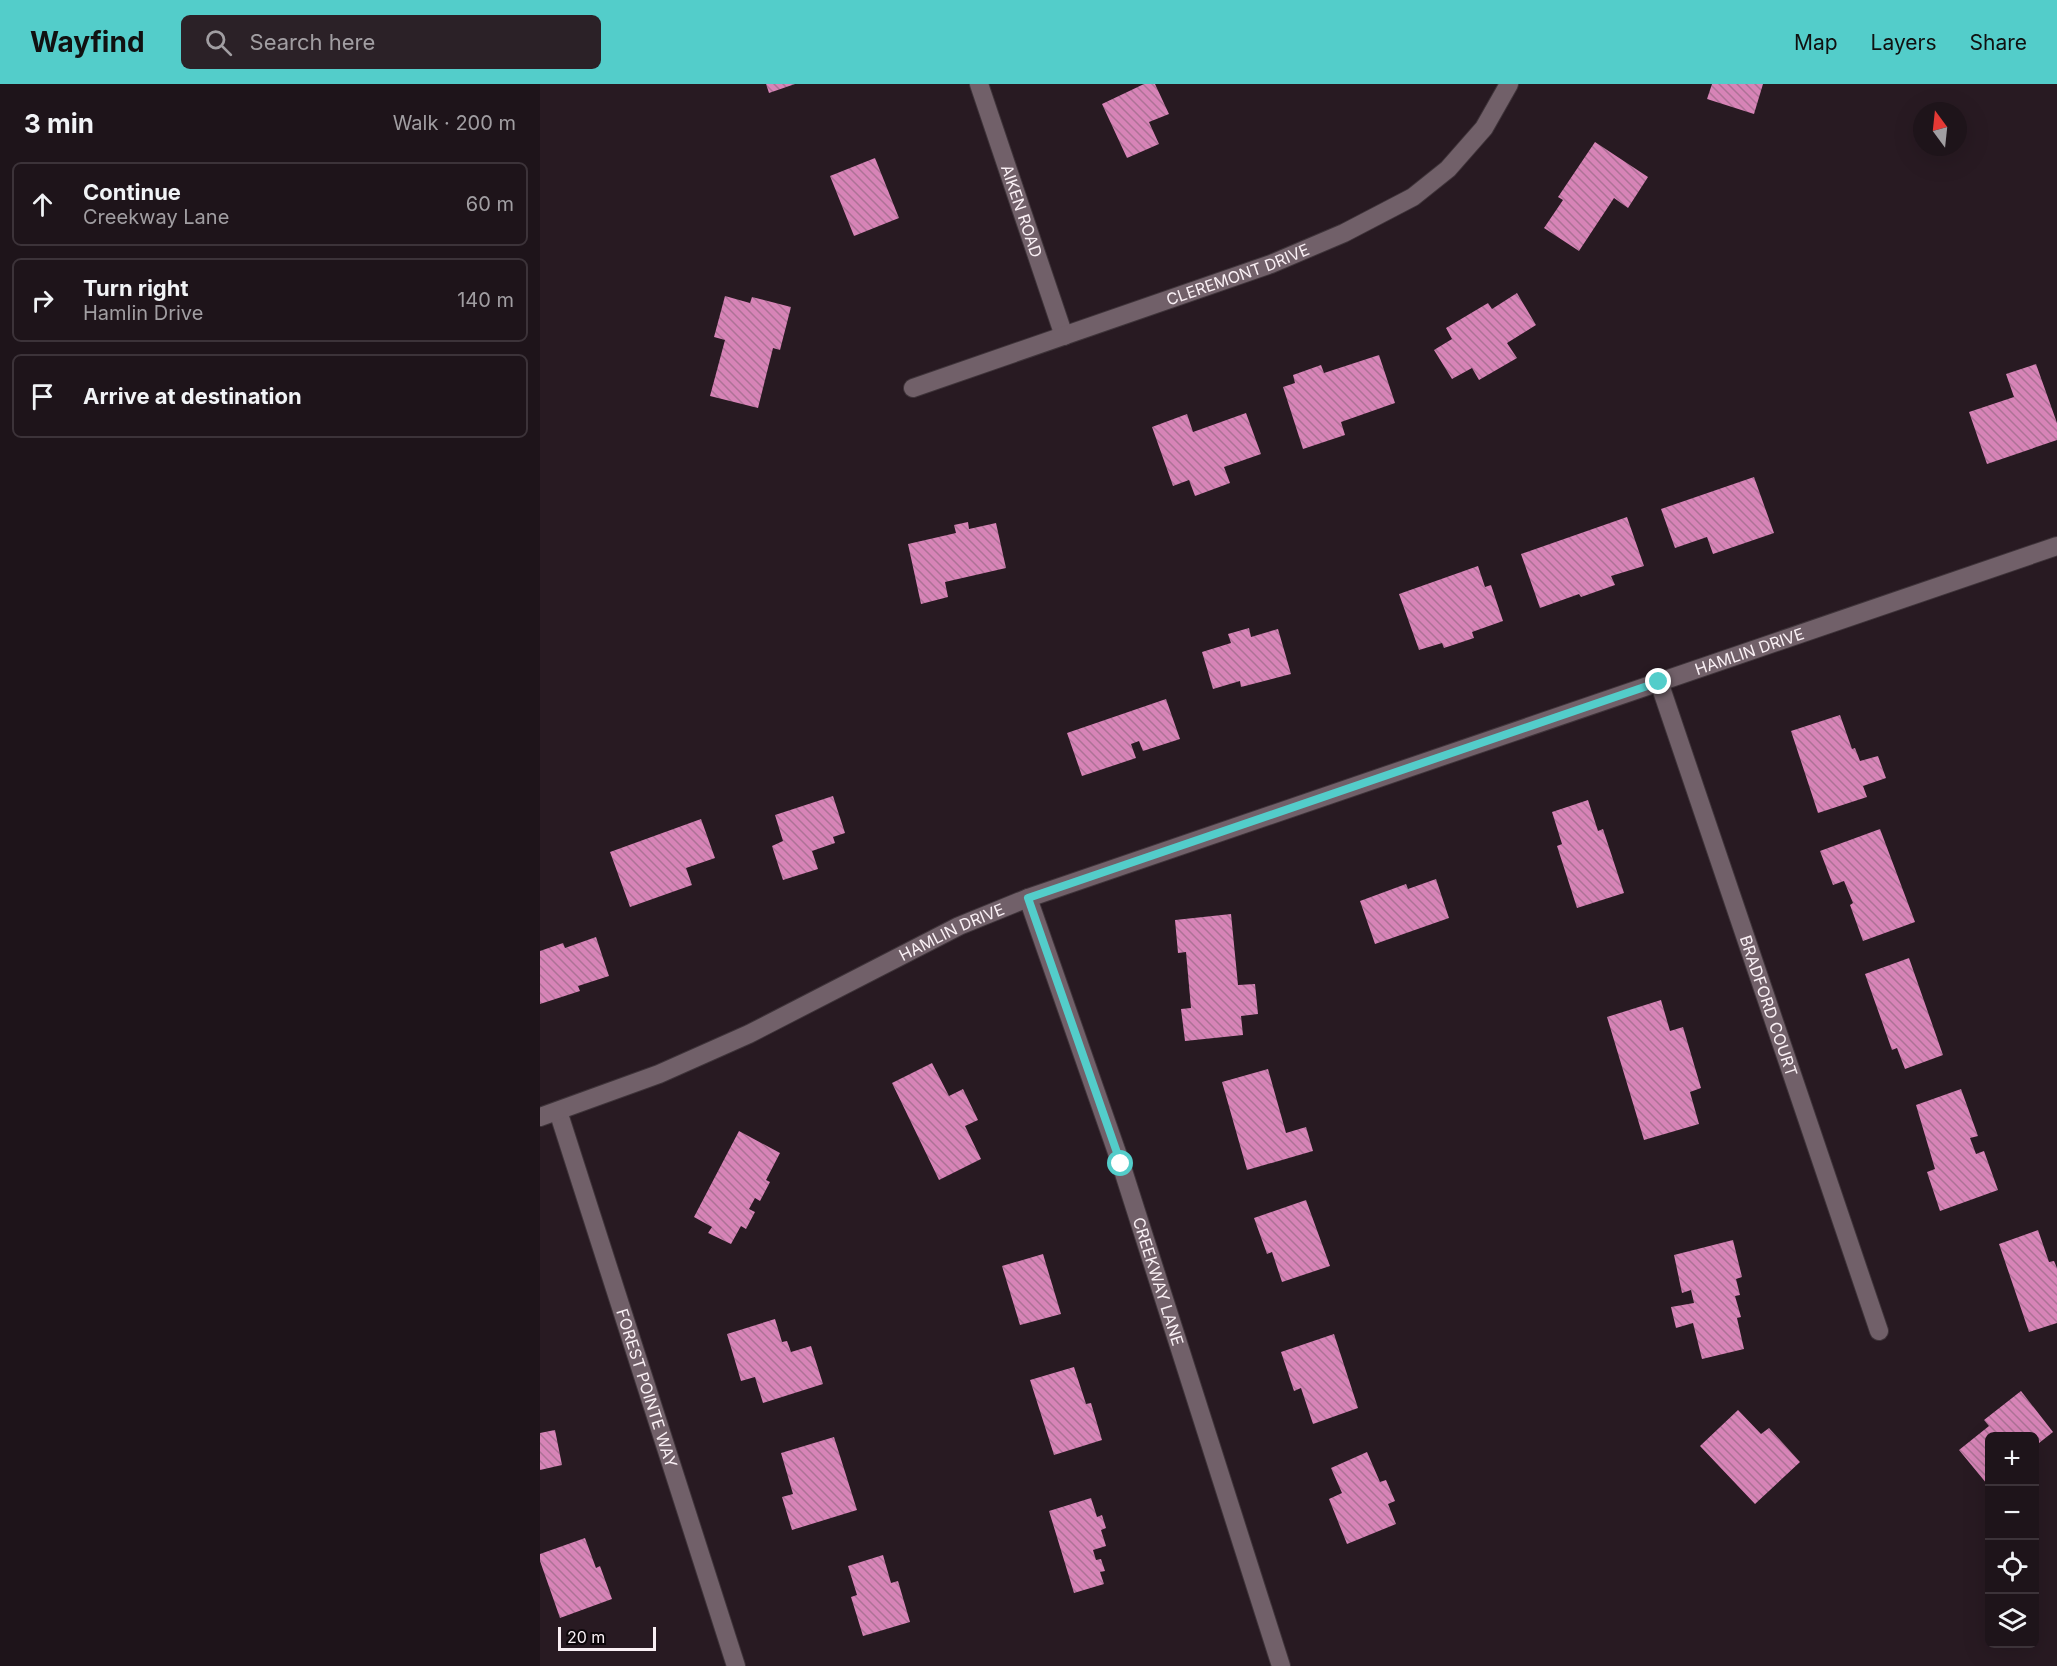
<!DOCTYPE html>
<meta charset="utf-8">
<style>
:root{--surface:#1e141a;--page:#2b2127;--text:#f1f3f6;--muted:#a19ea2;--line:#3c3339;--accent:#53cdca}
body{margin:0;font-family:Inter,sans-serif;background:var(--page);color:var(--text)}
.controls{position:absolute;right:18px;bottom:18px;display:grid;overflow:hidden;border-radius:9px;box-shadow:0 6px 24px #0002}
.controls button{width:54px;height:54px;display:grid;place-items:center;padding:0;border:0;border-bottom:2px solid var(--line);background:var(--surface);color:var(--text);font:30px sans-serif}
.compass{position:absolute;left:1373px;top:18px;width:54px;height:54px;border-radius:50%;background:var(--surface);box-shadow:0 6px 24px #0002;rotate:345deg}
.scale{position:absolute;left:18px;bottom:15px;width:98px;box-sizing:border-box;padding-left:6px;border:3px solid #f9eff4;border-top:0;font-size:16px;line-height:21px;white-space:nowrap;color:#f9eff4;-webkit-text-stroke:4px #0d070a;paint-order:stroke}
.stop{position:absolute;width:18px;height:18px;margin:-14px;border:4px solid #53cdca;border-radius:50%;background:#fff}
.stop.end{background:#53cdca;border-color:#fff;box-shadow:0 2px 6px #0008}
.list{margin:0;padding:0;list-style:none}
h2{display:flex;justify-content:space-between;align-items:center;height:78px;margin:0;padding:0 24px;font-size:26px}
h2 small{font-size:20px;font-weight:400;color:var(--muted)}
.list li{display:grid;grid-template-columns:39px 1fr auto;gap:18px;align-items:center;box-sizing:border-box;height:84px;margin:0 12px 12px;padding:0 12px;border:2px solid var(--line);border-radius:9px}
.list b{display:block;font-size:22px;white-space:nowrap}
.list p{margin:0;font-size:20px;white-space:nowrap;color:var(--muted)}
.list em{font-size:20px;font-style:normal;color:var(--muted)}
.icon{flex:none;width:33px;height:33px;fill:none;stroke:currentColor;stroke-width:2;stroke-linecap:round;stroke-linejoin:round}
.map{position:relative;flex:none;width:1517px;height:1582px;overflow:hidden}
header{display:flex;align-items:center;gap:36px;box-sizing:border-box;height:84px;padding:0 30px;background:var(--accent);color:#111}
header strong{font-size:28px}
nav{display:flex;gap:33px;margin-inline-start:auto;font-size:21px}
.search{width:420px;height:54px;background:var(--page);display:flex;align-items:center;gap:15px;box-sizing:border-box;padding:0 21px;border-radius:9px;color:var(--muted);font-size:22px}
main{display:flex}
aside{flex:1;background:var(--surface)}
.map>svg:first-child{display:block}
.building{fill:url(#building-back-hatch)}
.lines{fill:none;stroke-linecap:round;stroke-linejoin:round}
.minor-casing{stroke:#3f343a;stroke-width:20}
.minor{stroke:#716069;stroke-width:18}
.route{stroke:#53cdca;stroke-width:8}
.labels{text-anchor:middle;stroke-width:6;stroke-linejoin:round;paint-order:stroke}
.street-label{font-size:16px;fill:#f9eff4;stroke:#0d070a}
</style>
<header>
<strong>Wayfind</strong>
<div class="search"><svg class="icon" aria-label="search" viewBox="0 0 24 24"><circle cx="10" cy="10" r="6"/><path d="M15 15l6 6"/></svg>Search here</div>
<nav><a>Map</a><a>Layers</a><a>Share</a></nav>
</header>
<main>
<aside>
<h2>3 min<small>Walk · 200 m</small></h2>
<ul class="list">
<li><svg class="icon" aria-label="ahead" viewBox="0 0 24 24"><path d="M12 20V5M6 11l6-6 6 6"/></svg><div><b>Continue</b><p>Creekway Lane</p></div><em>60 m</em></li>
<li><svg class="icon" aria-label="right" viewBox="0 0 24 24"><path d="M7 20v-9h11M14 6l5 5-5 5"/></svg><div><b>Turn right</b><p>Hamlin Drive</p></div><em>140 m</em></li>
<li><svg class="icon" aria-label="arrive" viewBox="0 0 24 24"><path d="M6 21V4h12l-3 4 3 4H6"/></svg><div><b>Arrive at destination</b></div></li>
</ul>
</aside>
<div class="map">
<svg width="1517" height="1582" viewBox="0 0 1517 1582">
<defs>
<pattern id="building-back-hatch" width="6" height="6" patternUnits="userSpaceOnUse" patternTransform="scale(1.5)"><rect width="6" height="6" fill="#d784b7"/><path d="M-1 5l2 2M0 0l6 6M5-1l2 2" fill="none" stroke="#ad7296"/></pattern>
</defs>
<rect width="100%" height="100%" fill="#281a22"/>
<!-- building -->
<g class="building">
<polygon points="226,0 255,0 229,9"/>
<polygon points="604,0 615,0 629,30 609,38 619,60 587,74 562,20"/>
<polygon points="1172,0 1223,0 1214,30 1167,15"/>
<polygon points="1055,58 1108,93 1088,124 1074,114 1039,167 1004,144 1023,116 1018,113"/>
<polygon points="335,74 359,134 314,152 290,92"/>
<polygon points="977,209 996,241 967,259 977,274 939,296 932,284 912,295 894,266 912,255 906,244 948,219 952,225"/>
<polygon points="185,212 210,219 212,213 251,223 240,266 233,264 218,324 170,312 185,256 174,253"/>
<polygon points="839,271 855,319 801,338 805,351 763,365 743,303 755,299 753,291 781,281 784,289"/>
<polygon points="1496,280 1517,339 1517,356 1447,380 1429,328 1474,313 1466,290"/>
<polygon points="706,329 721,370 684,383 690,399 655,412 649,396 633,402 612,343 647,330 653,348"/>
<polygon points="1214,393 1234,449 1173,470 1167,453 1135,464 1121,425"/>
<polygon points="1087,433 1104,482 1071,492 1075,501 1041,513 1039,510 1000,524 981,470"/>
<polygon points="428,438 429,445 456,439 466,484 405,498 408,513 381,520 368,460 416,449 414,441"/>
<polygon points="938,482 945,503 951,501 963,537 932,548 934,554 904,564 902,559 879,566 859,510"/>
<polygon points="709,544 711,553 738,545 751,590 701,603 700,597 673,605 662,568 691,559 688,550"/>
<polygon points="626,615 640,655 603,667 599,657 591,660 596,674 542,692 527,649"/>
<polygon points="1300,631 1312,665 1315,664 1320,677 1338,672 1346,694 1323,702 1327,713 1278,729 1251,647"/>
<polygon points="293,712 305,749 293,753 295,759 272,767 278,785 243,796 232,762 243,757 235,731"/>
<polygon points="1048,716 1058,747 1063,745 1084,809 1037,824 1017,762 1022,760 1012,728"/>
<polygon points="161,735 175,774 146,784 152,801 90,823 70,768"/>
<polygon points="1340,745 1375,838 1323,857 1310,821 1313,819 1304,797 1293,801 1280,767"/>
<polygon points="896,795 909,834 835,860 820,817 866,800 868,805"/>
<polygon points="691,830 698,901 715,900 718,930 701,932 703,951 645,957 641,925 651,924 646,868 638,869 635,836"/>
<polygon points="56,853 69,892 38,902 40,907 0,920 0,867 23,859 25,864"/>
<polygon points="1369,874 1403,971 1365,985 1357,964 1352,966 1325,890"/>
<polygon points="1121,916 1130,947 1143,943 1161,1004 1150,1008 1159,1040 1104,1056 1067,933"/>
<polygon points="392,979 409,1012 423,1005 438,1036 425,1042 441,1075 399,1096 352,999"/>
<polygon points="728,985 746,1049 766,1043 773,1067 707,1086 682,998"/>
<polygon points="1421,1005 1438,1052 1430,1054 1436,1070 1444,1067 1458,1106 1400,1127 1387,1088 1395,1085 1376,1021"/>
<polygon points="199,1047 240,1069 226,1096 230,1098 220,1117 215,1114 209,1125 215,1128 206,1145 201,1142 191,1160 168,1149 172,1143 154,1133"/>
<polygon points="766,1116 790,1182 742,1198 732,1168 727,1170 714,1134"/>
<polygon points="1498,1146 1509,1178 1514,1177 1517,1184 1517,1239 1489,1248 1459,1160"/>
<polygon points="1193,1156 1202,1193 1196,1195 1200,1211 1195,1212 1201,1233 1197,1234 1204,1265 1162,1275 1153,1239 1136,1244 1131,1223 1154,1219 1151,1206 1142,1209 1134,1171"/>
<polygon points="503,1170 521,1230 480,1241 462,1182"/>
<polygon points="235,1235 242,1258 247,1257 251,1268 271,1262 283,1300 223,1319 215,1293 201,1297 187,1250"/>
<polygon points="794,1250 818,1324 773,1340 761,1304 754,1307 741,1268"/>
<polygon points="534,1283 546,1320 551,1319 562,1356 514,1371 490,1296"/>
<polygon points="1481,1307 1513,1348 1494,1363 1494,1352 1450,1352 1450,1398 1447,1400 1419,1366 1449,1342 1444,1336"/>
<polygon points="1198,1326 1221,1350 1229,1344 1260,1378 1215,1420 1160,1362"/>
<polygon points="15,1346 22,1381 0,1386 0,1349"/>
<polygon points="294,1353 317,1426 252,1446 242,1413 253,1410 241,1369"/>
<polygon points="827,1368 840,1398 846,1396 855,1417 848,1420 856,1440 807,1460 789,1415 802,1409 791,1384"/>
<polygon points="551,1414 557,1433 562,1431 566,1444 561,1446 566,1462 553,1466 556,1476 561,1475 565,1487 560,1488 564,1500 534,1509 509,1427"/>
<polygon points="45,1454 56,1484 60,1482 72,1515 20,1534 0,1477 0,1470"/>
<polygon points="343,1471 351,1499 358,1497 370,1538 323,1552 311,1513 317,1511 308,1482"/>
</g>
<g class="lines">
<!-- minor casing -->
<g class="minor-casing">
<g id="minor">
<path id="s1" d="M439 0 524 252"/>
<path id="s2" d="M373 304 731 180 804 149 873 113 908 85 944 44 969 0"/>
<path id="s3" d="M1119 598 1339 1247"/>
<path id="s4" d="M488 814 581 1080 741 1582"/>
<path id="s5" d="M18 1027 196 1582"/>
<path id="s6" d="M0 1033 119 990 209 950 419 842 488 814 1517 462"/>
</g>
</g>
<!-- minor -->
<use href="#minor" class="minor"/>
</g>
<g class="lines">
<!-- route -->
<polyline class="route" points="581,1080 488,814 1119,598"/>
</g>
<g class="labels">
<!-- street labels -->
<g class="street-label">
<text dy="6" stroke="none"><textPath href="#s1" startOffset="134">AIKEN ROAD</textPath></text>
<text dy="6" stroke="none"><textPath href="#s2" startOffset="344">CLEREMONT DRIVE</textPath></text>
<text dy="6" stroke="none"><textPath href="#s6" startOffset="1298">HAMLIN DRIVE</textPath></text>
<text dy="6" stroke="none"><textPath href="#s6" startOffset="452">HAMLIN DRIVE</textPath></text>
<text dy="6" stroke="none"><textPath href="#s3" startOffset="342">BRADFORD COURT</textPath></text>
<text dy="6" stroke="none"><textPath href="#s4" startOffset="405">CREEKWAY LANE</textPath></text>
<text dy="6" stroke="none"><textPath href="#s5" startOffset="291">FOREST POINTE WAY</textPath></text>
</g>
</g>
</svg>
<div class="controls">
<button>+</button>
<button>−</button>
<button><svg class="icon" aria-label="locate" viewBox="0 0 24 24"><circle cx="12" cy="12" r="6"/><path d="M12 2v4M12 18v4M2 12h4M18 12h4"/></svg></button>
<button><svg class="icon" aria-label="layers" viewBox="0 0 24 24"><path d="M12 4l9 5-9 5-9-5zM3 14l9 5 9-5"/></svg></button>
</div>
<svg class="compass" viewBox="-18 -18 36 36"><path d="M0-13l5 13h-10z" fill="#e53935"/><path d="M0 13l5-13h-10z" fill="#a19ea2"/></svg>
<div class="scale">20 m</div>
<div class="stop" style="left:581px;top:1080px"></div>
<div class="stop end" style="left:1119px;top:598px"></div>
</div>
</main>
